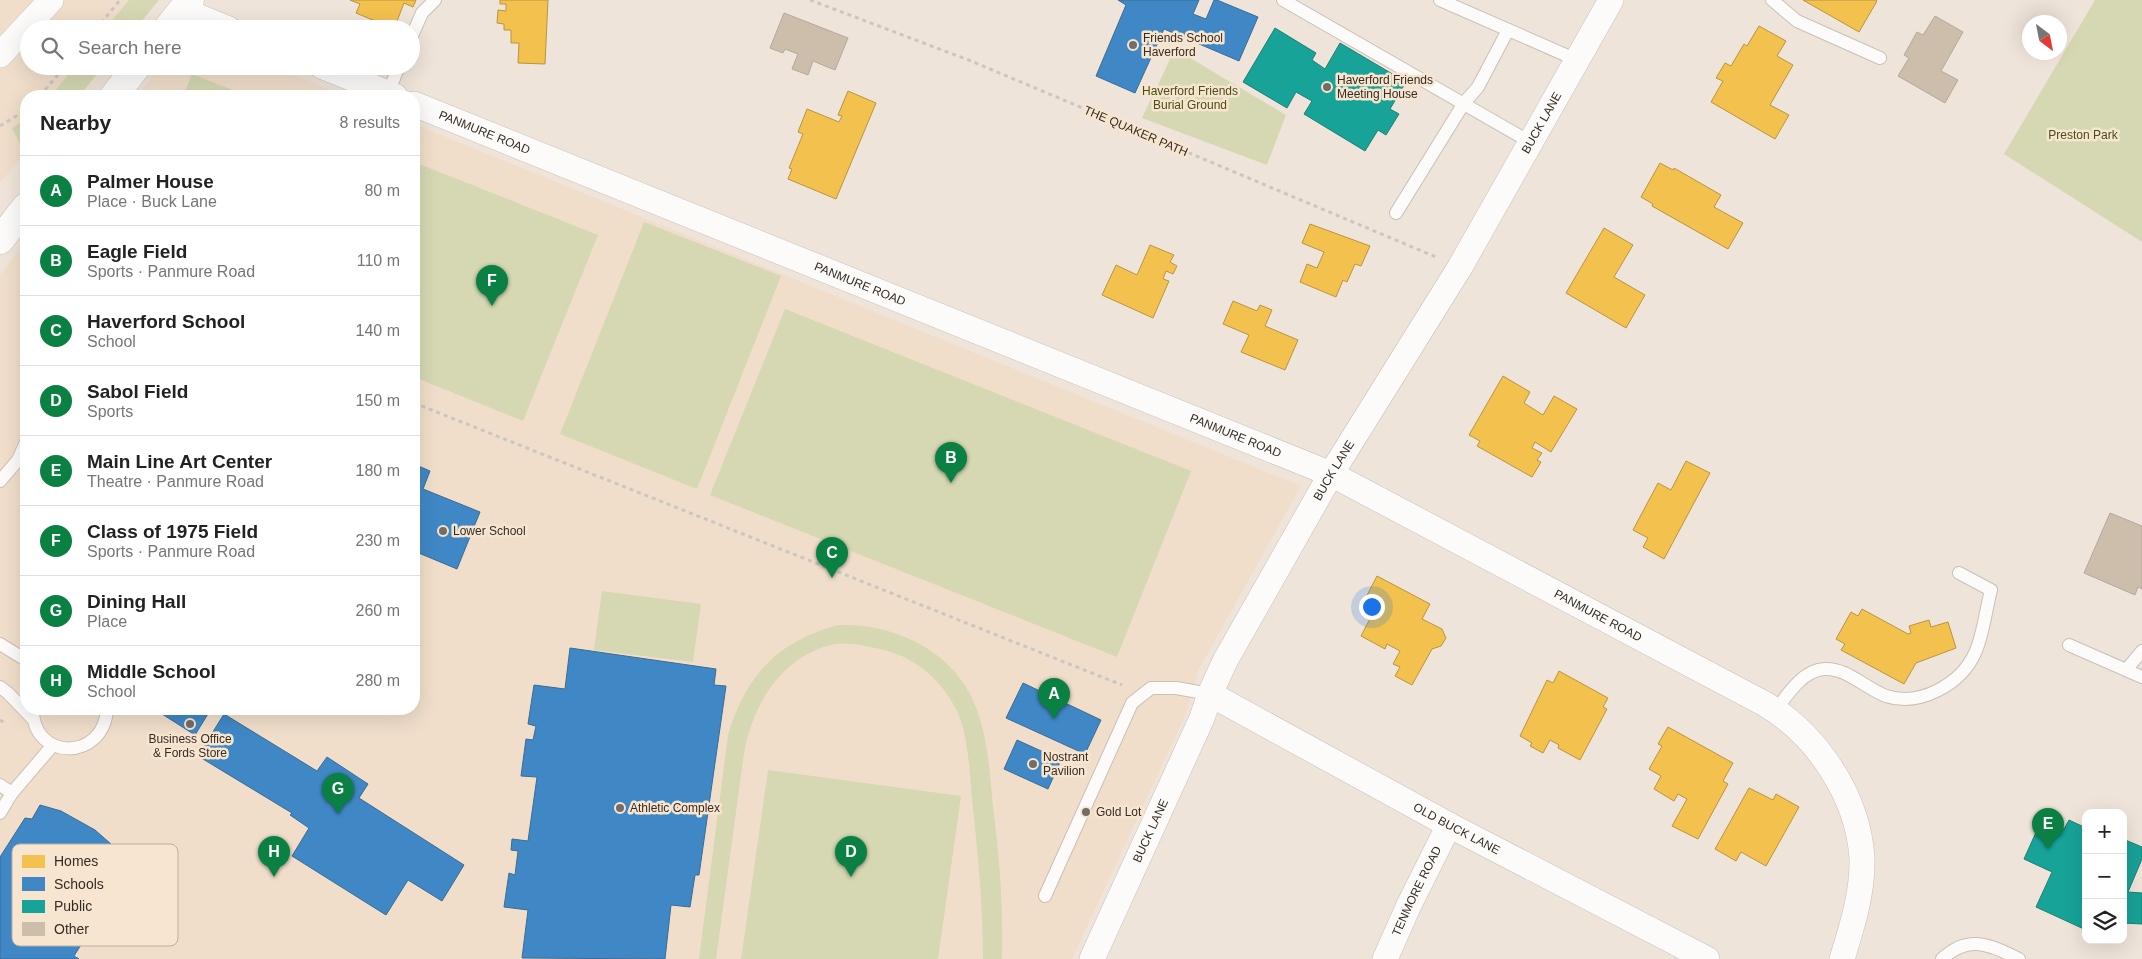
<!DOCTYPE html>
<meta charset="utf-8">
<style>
:root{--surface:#fff;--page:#f2f2f2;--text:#222;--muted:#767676;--line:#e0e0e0;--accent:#0b8043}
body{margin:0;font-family:Helvetica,sans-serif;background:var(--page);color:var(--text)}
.controls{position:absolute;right:15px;bottom:15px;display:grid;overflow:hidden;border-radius:10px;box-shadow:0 5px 20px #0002}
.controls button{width:45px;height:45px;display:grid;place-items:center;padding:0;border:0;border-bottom:1px solid var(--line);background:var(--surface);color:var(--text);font:25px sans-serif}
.compass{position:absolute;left:2022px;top:15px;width:45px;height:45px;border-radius:50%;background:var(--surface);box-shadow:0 5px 20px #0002;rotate:148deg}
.you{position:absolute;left:1371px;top:606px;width:18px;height:18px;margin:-12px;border:4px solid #fff;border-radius:50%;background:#1a73e8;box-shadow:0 0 0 8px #1a73e833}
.badge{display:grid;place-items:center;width:32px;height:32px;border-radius:50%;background:var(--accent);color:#fff;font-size:16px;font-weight:700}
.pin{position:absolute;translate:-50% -41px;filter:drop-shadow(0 1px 2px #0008)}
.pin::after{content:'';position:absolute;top:26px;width:18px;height:15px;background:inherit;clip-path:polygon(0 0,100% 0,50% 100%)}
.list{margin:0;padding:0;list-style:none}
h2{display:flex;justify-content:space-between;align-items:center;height:65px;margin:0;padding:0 20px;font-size:21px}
h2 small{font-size:16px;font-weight:400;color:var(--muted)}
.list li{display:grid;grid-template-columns:32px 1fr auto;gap:15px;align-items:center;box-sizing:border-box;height:70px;padding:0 20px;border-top:1px solid var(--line)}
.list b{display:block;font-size:19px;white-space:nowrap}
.list p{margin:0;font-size:16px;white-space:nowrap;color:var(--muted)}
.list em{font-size:16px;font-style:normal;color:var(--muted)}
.icon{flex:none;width:28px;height:28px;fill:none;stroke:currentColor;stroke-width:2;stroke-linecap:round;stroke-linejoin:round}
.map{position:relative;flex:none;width:2142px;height:959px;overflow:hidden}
.search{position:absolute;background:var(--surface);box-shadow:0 5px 20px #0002;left:20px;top:20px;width:400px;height:55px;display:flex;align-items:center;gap:12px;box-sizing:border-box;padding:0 18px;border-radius:28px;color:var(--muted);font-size:19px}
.panel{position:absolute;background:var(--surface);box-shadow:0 5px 20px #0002;left:20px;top:90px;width:400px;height:625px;border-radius:20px}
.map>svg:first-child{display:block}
.built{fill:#f0deca}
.green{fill:#d5d8b2}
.homes{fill:#f2c14e;stroke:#b99441}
.schools{fill:#3f88c5;stroke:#3b6c95}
.public{fill:#17a398;stroke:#1f7f75}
.building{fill:#cdbeab;stroke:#b1a9a0}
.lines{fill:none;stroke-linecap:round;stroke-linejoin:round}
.service-casing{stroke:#c8c0b7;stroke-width:14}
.minor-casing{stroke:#c8c0b7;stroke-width:26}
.tertiary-casing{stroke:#c8c0b7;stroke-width:29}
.path{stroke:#cac7c2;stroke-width:3;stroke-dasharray:4 4;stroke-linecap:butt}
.service{stroke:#fdfbf9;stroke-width:12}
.minor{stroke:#fdfbf9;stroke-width:25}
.tertiary{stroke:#fdfbf9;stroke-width:28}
.poi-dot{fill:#756c63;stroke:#f8e5d0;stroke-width:2}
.labels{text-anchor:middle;stroke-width:5;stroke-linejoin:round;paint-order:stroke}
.poi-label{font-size:12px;fill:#332c24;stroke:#f8e5d0;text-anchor:start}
.park-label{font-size:12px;fill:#455014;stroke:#f8e5d0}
.street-label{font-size:12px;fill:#332c24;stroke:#f8e5d0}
.key{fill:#f8e5d0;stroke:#bdae9c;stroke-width:1}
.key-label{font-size:14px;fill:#332c24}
</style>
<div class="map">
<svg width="2142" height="959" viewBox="0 0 2142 959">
<rect width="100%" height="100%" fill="#efe4d9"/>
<!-- built -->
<g class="built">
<polygon points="0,0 154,0 130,29 29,29 29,66 98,66 73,96 26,96 26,152 0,183"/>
<polygon points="161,66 272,66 346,96 137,96"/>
<polygon points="414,124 1301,486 1199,669 1185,716 1072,959 0,959 0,275 26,241 26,709 414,709"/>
</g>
<!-- green -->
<g class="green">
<polygon points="129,0 159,0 135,29 105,29"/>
<polygon points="2095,0 2142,0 2142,242 2004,154"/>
<polygon points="1175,49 1286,115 1267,165 1142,118"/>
<polygon points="75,66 104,66 79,96 51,96"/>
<polygon points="192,74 248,96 183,96"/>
<polygon points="26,119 26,156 12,128"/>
<polygon points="414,162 598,235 523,421 414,377"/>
<polygon points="644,222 781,276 697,489 560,434"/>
<polygon points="785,309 1191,471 1117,657 710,495"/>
<polygon points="602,591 701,604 693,662 594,650"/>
<path d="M838 625C896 623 957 652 977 710 988 741 990 775 993 807 1000 860 1003 906 1002 959H983C983 906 978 853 972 800 970 775 968 733 957 711 942 680 914 656 880 649 866 646 850 642 835 644 782 655 753 704 744 753L716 959H699L728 735C745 676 778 641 838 625Z"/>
<polygon points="768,770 961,796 938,959 741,959"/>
</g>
<!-- homes -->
<g class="homes">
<polygon points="350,0 416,0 413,7 404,3 394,29 356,13 360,4"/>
<polygon points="500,0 548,0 545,64 518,63 519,43 511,43 511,30 504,30 504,24 497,23 498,10 506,11 506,4 500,4"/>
<polygon points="1803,0 1876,0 1877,1 1859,32"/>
<polygon points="1759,26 1786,41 1777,56 1793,65 1770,105 1789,115 1775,139 1711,102 1723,81 1716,78 1725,63 1731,66 1744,44 1747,46"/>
<polygon points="848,91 876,103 836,199 788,179 792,169 789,168 803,134 798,132 807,109 839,122 842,116 838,115"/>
<polygon points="1660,163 1673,170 1674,168 1721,195 1714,207 1743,223 1728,249 1652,206 1653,204 1641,197"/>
<polygon points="1310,224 1370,246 1361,266 1355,264 1347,282 1343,280 1336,297 1300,282 1307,264 1317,268 1324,252 1302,243"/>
<polygon points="1604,228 1633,245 1614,277 1645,295 1626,328 1566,293"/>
<polygon points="1150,245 1174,255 1170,262 1177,266 1173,274 1166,271 1163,279 1169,281 1153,318 1102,295 1116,265 1137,275"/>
<polygon points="1233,301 1257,311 1260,305 1272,310 1265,326 1298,340 1285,370 1241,352 1249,335 1223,324"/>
<polygon points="1503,376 1530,392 1524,403 1543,415 1554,396 1577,409 1551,452 1535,442 1532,448 1542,453 1537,460 1541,462 1532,477 1477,446 1480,441 1469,435"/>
<polygon points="1686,461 1710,473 1664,559 1643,547 1648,538 1633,530 1658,483 1671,490"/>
<polygon points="1377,576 1430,604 1422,619 1442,629 1446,638 1441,646 1432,649 1412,685 1395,676 1400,667 1393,664 1400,651 1387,644 1385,649 1361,636 1374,611 1362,605"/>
<polygon points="1862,609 1908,634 1911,633 1909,626 1929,620 1931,627 1948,622 1956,648 1916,663 1904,684 1841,650 1845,644 1836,639 1851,612 1858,616"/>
<polygon points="1559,671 1608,698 1603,707 1607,709 1580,760 1558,748 1559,745 1550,740 1543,753 1530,746 1532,743 1520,736 1547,680 1553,683"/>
<polygon points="1668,727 1733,763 1723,781 1728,784 1698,839 1672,826 1687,799 1678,794 1674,801 1654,789 1661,776 1649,769 1662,746 1658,744"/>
<polygon points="1749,788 1773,800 1776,794 1799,807 1766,866 1741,852 1736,861 1715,849"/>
</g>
<!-- schools -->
<g class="schools">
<polygon points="1118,0 1199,0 1193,14 1206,19 1214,0 1217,0 1258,17 1239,61 1164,29 1135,93 1096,76 1126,5"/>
<polygon points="414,464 430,471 423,489 480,512 457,569 414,551"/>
<polygon points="570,648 716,669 714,685 726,686 699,875 695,875 690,907 671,905 665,959 522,958 528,910 504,907 509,873 515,875 518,851 511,850 512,839 528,841 537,777 521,776 526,739 533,740 536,726 528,724 534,685 565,689"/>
<polygon points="1023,683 1101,720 1085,754 1006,718"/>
<polygon points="165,709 211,709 195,735 162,714"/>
<polygon points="224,714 317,771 327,757 368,784 359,798 464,865 442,901 408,880 386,915 292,856 309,828 290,815 292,813 198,756"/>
<polygon points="1017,740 1061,760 1048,789 1004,769"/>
<polygon points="40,805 61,811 95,830 127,858 118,873 122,879 74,956 79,959 0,959 0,857 25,818 32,819"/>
</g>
<!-- public -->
<g class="public">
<polygon points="1275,28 1316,53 1312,60 1325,69 1340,43 1406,82 1390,109 1399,114 1386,135 1378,130 1365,151 1304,114 1312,101 1296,92 1287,108 1243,82"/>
<polygon points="2042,819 2064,829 2069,820 2086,828 2086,930 2036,907 2052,872 2024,859"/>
<polygon points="2123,839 2142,847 2142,859 2128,892 2142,893 2142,924 2123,923"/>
</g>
<!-- building -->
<g class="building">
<polygon points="784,13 848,38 835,70 813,61 808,75 792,69 798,54 785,49 783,53 770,48"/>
<polygon points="1935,16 1963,32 1941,71 1958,80 1945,103 1898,76 1909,58 1904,55 1917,32 1923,35"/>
<polygon points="2110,513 2142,526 2142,589 2138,587 2135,595 2084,573"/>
</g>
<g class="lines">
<!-- service casing -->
<g class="service-casing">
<g id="service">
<polyline points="1283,0 1530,142"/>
<polyline points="1440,0 1577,60"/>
<polyline points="1772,0 1797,21 1880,58"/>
<polyline points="411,38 422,13 435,0"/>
<polyline points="388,93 399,66"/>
<polyline points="1396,213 1464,103 1478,87 1508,30"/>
<polyline points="0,481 18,460 26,442"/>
<polyline points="0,644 26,660"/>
<polyline points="2069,645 2142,677"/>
<polyline points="2126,670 2142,651"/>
<polyline points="0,687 8,693 32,718"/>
<path d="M33 709C32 761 104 762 107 709"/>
<path d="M1776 710C1787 695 1803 670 1824 669 1846 667 1866 689 1886 696 1920 707 1961 684 1975 653 1983 636 1986 609 1991 590L1959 573"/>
<polyline points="0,785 12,793 0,813"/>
<polyline points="12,793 53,745"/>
<polyline points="1045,896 1132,703 1151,688 1176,688 1210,694"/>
<path d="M1942 959C1969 934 1990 945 2019 959"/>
</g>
</g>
<!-- minor casing -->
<g class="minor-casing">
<g id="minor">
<polyline points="182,10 229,29"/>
<polyline points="0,55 51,0"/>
<polyline points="321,66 395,96"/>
<path id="s1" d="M414 104 1331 474 1765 704C1817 735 1858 796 1862 858 1863 892 1852 927 1842 959"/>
<path id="s2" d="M1210 694 1449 825 1707 959"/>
<path id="s3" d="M1092 959 1202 718 1210 694 1225 661 1331 474 1460 267 1611 0"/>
<path id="s4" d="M1385 959 1409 905 1449 825"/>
</g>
</g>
<!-- tertiary casing -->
<g class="tertiary-casing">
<g id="tertiary">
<polyline points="167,29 190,0"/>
<polyline points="114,96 137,66"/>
<polyline points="0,240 26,207"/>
</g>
</g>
<!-- path -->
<g class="path">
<polyline points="810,0 971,61 1436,257"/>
<polyline points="96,29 120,0"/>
<polyline points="40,96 65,66"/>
<polyline points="0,126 26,110"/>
<polyline points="414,403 1122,685"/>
<polyline points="0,720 5,723"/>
</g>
<!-- service -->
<use href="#service" class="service"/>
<!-- minor -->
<use href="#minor" class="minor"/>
<!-- tertiary -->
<use href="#tertiary" class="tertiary"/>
</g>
<!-- markers -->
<g class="poi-dot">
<circle cx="1133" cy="45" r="5"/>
<circle cx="1327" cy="87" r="5"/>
<circle cx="443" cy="531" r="5"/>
<circle cx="190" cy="724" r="5"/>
<circle cx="1033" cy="764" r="5"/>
<circle cx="620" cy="808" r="5"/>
<circle cx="1086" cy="812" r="5"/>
</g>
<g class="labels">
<!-- poi labels -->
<g class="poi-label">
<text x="1143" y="42">Friends School<tspan x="1143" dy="14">Haverford</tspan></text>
<text x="1337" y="84">Haverford Friends<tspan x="1337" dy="14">Meeting House</tspan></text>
<text x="453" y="535">Lower School</text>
<text x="190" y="743" text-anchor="middle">Business Office<tspan x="190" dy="14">&amp; Fords Store</tspan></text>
<text x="1043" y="761">Nostrant<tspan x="1043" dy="14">Pavilion</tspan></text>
<text x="630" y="812">Athletic Complex</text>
<text x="1096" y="816">Gold Lot</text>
</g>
<!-- park labels -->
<g class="park-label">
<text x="1190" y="95">Haverford Friends<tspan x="1190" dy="14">Burial Ground</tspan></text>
<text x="2083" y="139">Preston Park</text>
</g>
<!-- street labels -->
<g class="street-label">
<text dy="4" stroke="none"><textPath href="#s3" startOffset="951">BUCK LANE</textPath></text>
<text transform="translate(1136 131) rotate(23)" y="4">THE QUAKER PATH</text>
<text dy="4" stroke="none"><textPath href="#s1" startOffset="76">PANMURE ROAD</textPath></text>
<text dy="4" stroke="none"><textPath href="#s1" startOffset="481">PANMURE ROAD</textPath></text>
<text dy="4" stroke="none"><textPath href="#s1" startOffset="886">PANMURE ROAD</textPath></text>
<text dy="4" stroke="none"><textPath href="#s3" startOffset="546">BUCK LANE</textPath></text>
<text dy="4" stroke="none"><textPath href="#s1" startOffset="1291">PANMURE ROAD</textPath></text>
<text dy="4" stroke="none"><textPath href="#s2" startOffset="281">OLD BUCK LANE</textPath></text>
<text dy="4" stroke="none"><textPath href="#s3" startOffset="141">BUCK LANE</textPath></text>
<text dy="4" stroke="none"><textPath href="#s4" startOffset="75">TENMORE ROAD</textPath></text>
</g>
</g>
<!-- legend -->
<rect x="12" y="844" width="166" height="102" rx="8" class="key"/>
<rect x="22" y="855" width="23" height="13" fill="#f2c14e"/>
<rect x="22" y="877" width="23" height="14" fill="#3f88c5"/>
<rect x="22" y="900" width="23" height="13" fill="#17a398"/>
<rect x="22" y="922" width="23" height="14" fill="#cdbeab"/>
<g class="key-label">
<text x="54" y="866">Homes</text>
<text x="54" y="889">Schools</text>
<text x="54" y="911">Public</text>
<text x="54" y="934">Other</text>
</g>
</svg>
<div class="controls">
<button>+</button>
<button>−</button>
<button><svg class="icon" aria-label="layers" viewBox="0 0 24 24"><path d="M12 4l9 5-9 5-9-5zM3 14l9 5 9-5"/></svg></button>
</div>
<svg class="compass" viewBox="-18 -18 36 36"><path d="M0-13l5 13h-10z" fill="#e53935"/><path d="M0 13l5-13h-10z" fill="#767676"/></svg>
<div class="you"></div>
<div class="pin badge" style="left:1054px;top:719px">A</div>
<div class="pin badge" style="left:951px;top:483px">B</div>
<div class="pin badge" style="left:832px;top:578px">C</div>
<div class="pin badge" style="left:851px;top:877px">D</div>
<div class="pin badge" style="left:2048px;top:849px">E</div>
<div class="pin badge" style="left:492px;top:306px">F</div>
<div class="pin badge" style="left:338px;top:814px">G</div>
<div class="pin badge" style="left:274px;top:877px">H</div>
<div class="search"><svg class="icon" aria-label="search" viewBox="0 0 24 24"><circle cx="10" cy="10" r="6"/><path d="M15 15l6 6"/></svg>Search here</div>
<section class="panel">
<h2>Nearby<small>8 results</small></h2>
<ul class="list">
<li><span class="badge">A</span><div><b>Palmer House</b><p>Place · Buck Lane</p></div><em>80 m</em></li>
<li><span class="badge">B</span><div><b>Eagle Field</b><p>Sports · Panmure Road</p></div><em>110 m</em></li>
<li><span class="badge">C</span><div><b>Haverford School</b><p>School</p></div><em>140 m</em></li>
<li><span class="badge">D</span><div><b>Sabol Field</b><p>Sports</p></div><em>150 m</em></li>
<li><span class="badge">E</span><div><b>Main Line Art Center</b><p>Theatre · Panmure Road</p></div><em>180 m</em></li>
<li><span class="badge">F</span><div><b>Class of 1975 Field</b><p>Sports · Panmure Road</p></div><em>230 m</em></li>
<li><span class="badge">G</span><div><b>Dining Hall</b><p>Place</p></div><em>260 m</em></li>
<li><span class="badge">H</span><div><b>Middle School</b><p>School</p></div><em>280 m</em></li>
</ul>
</section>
</div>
